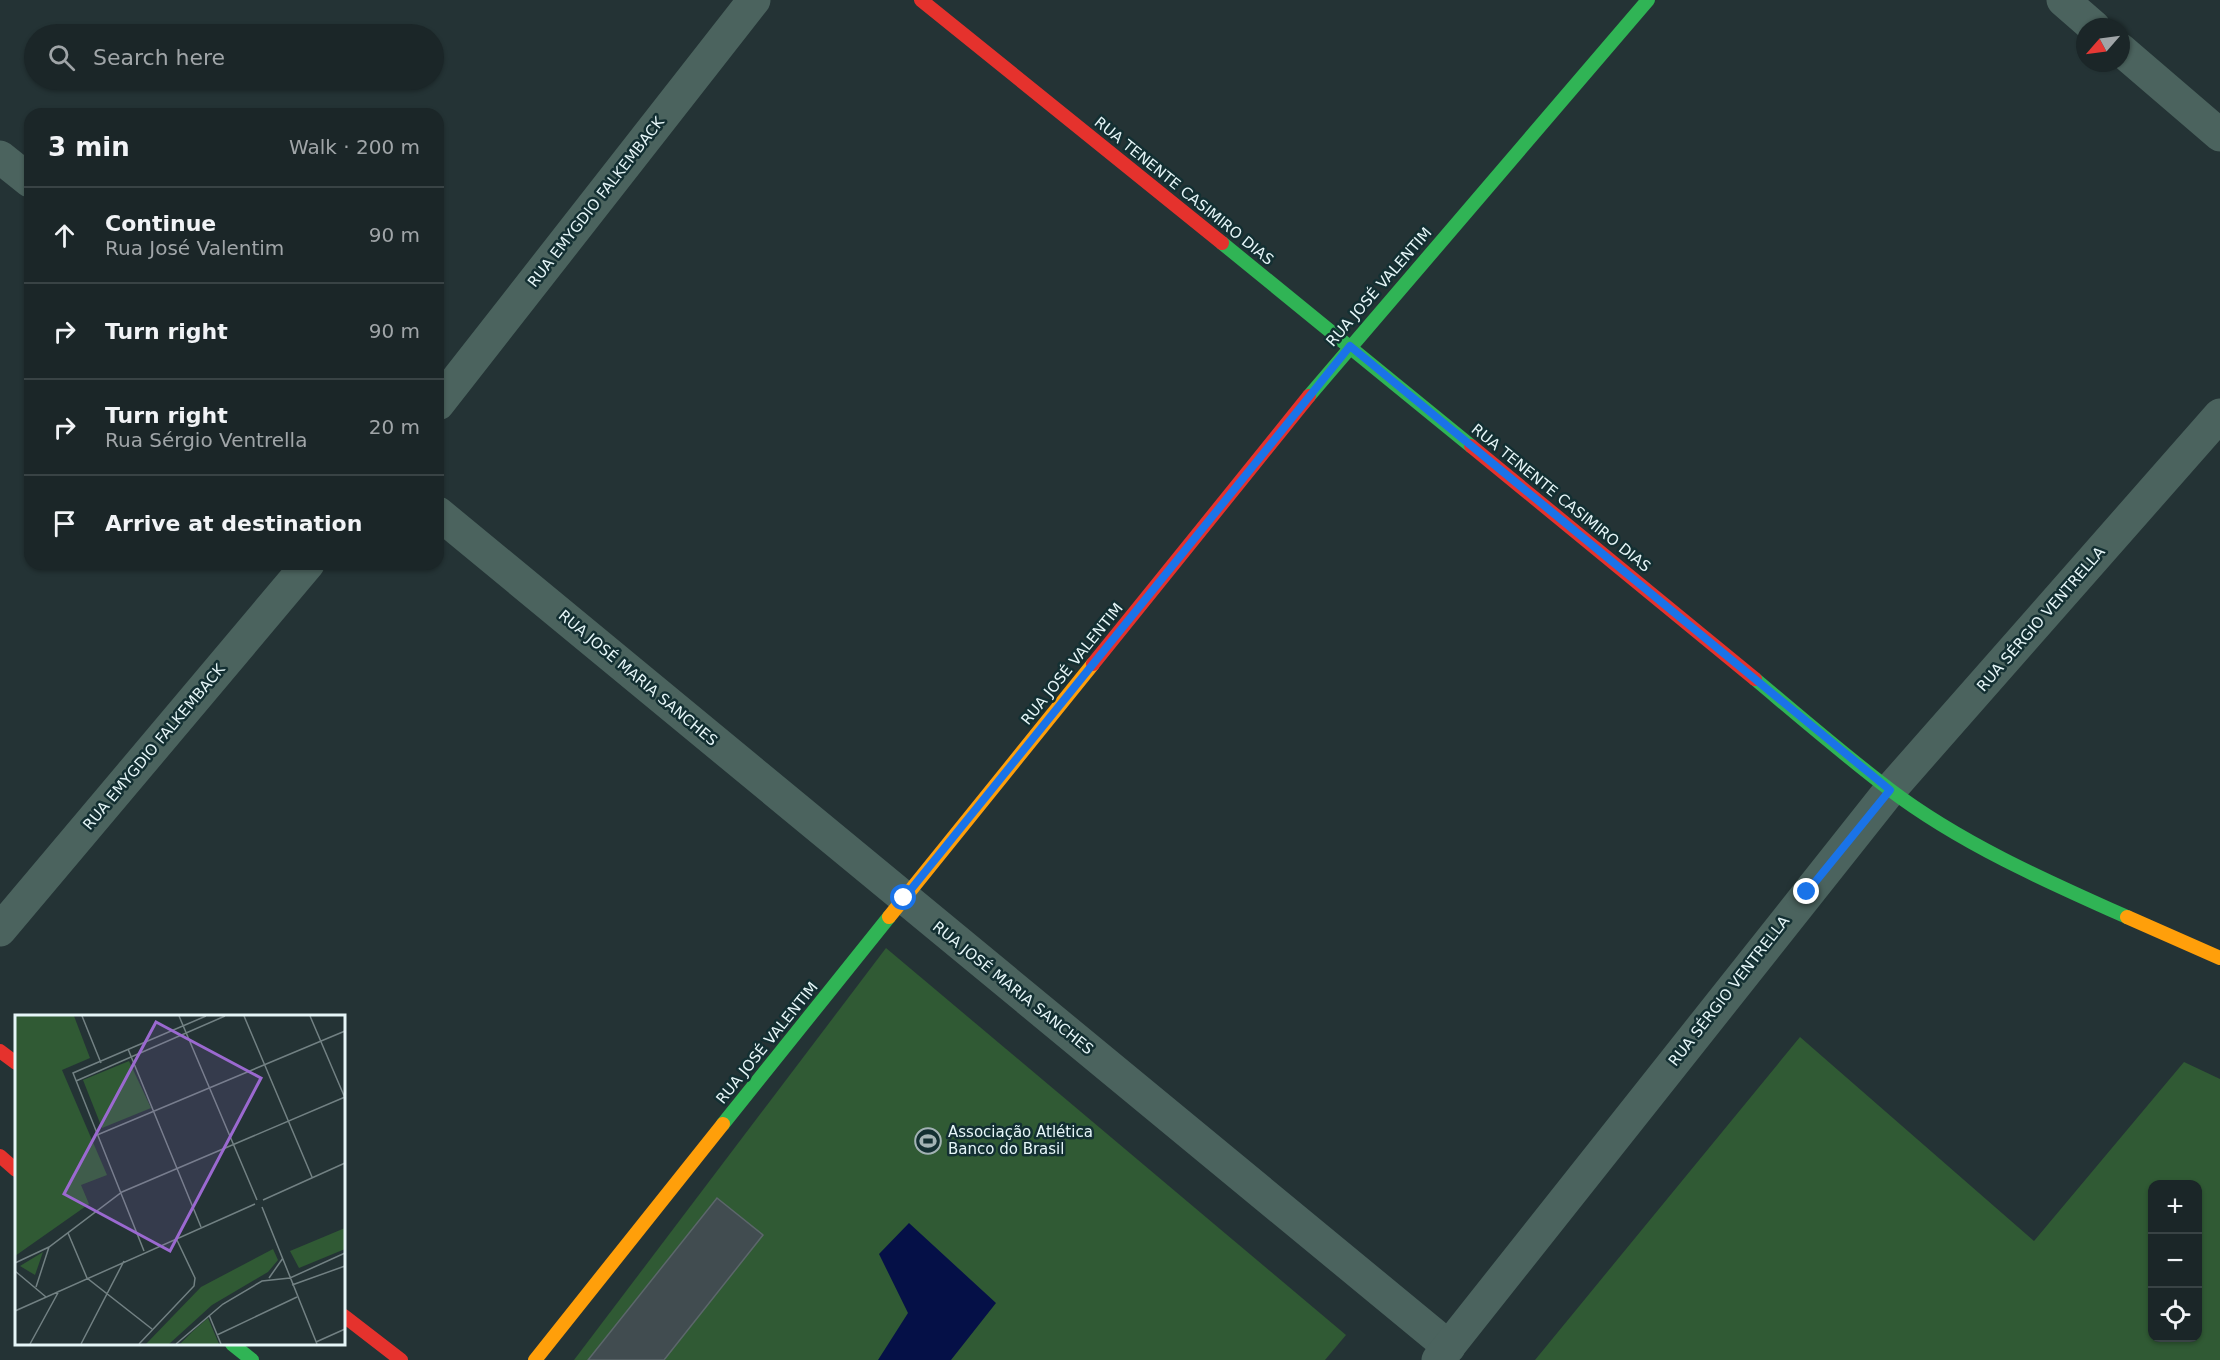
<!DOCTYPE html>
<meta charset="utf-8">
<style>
:root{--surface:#1b2628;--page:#242e30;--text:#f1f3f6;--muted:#a0a5a8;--line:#394345}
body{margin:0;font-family:"DejaVu Sans",sans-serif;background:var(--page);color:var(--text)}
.controls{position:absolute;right:18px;bottom:18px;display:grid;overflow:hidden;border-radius:12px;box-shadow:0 2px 4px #0004}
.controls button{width:54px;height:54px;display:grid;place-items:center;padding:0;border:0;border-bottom:2px solid var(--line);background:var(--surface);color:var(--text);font:30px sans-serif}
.compass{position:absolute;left:2076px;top:18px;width:54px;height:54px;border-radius:50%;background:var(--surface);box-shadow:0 2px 4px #0004;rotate:242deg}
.stop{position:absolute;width:18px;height:18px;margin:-14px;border:4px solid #1a73e8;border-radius:50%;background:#fff}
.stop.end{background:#1a73e8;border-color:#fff;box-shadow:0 2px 6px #0008}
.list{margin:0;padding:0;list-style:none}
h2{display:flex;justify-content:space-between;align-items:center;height:78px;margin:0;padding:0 24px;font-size:26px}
h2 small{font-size:20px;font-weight:400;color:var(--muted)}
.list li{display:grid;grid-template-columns:39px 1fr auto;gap:18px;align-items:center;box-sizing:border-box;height:96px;padding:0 24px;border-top:2px solid var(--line)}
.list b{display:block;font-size:22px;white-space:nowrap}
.list p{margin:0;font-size:20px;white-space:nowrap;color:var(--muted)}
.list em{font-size:20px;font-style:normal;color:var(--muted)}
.icon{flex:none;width:33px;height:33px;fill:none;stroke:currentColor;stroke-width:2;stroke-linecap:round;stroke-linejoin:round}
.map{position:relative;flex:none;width:2220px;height:1360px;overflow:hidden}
.search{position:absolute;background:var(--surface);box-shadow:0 2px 4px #0004;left:24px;top:24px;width:420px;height:66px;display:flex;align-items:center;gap:15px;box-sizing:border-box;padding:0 21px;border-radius:33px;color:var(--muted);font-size:22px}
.panel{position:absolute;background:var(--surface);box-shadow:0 2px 4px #0004;left:24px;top:108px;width:420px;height:462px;border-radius:18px}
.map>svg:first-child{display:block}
.green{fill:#305a34;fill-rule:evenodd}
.water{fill:#051047}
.building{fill:#414c50;stroke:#5c676b;stroke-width:1.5}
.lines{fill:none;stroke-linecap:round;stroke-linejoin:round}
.street{stroke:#4b635e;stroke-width:33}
.fast{stroke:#30b455;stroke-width:14}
.slow{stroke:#ff9f0a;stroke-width:14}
.jam{stroke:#e5322d;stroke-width:14}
.route{stroke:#1a73e8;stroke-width:8}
.labels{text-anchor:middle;stroke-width:5;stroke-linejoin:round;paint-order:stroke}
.street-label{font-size:15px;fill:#e6f6f8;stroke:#132f32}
.poi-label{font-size:15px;fill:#e6f6f8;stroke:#132f32;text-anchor:start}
.inset-road{fill:none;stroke:#728183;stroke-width:1.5}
.view{fill:#9b69d0;fill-opacity:0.15;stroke:#9b69d0;stroke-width:3}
.inset-edge{fill:none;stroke:#e6f6f8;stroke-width:3}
</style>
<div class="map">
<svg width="2220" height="1360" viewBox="0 0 2220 1360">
<rect width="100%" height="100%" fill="#243335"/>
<!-- green -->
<g class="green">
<polygon points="886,948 1346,1335 1325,1360 574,1360"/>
<path d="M1800 1037 2034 1241 2184 1062 2220 1079V1360H1535ZM2152 1184H2198V1338H2152Z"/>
</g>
<!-- water -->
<polygon class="water" points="909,1223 996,1303 951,1360 878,1360 908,1313 879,1254"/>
<!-- building -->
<polygon class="building" points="717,1198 763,1235 664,1360 588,1360"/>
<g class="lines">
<!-- street -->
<g class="street">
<polyline points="2063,0 2094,27"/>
<polyline points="2121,50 2220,135"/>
<polyline points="0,157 30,181"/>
<polyline points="438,404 754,0"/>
<polyline points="438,513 1449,1347"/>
<polyline points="0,930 308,564"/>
<polyline points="1438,1360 1890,790 2220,415"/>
</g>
<!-- fast -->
<g class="fast">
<polyline points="1222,243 1471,446"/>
<polyline points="1309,396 1648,0"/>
<path d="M1755 679C1799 716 1843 754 1889 789 1960 843 2046 881 2127 917"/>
<polyline points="723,1124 889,917"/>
<polyline points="232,1344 252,1360"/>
</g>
<!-- slow -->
<g class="slow">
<polyline points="889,917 1093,664"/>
<polyline points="2127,917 2220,958"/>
<polyline points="535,1360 723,1124"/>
</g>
<!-- jam -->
<g class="jam">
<polyline points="921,0 1222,243"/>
<polyline points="1471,446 1755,679"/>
<polyline points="1093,664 1309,396"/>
<polyline points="0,1051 16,1063"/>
<polyline points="0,1156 16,1170"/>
<polyline points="344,1316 401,1360"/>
</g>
</g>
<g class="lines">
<!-- route -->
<polyline class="route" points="904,898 1350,346 1890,790 1807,892"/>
</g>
<!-- icons -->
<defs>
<g id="stadium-ring" transform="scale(1.35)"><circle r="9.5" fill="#132f32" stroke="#a2b2b4" stroke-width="1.5"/><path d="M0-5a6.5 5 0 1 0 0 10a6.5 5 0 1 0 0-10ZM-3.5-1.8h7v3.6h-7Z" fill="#a2b2b4"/></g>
</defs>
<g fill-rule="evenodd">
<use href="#stadium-ring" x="928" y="1141"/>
</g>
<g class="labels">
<!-- street labels -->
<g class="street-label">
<text transform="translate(1184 191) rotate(39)" y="5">RUA TENENTE CASIMIRO DIAS</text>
<text transform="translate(596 202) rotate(-52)" y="5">RUA EMYGDIO FALKEMBACK</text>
<text transform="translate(1379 287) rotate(-49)" y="5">RUA JOSÉ VALENTIM</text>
<text transform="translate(1561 498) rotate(39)" y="5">RUA TENENTE CASIMIRO DIAS</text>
<text transform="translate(2041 619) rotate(-49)" y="5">RUA SÉRGIO VENTRELLA</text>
<text transform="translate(1072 664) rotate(-51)" y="5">RUA JOSÉ VALENTIM</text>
<text transform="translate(638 678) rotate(40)" y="5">RUA JOSÉ MARIA SANCHES</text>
<text transform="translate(154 747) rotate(-50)" y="5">RUA EMYGDIO FALKEMBACK</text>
<text transform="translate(1013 988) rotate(39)" y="5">RUA JOSÉ MARIA SANCHES</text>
<text transform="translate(1729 991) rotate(-52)" y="5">RUA SÉRGIO VENTRELLA</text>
<text transform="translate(767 1043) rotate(-51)" y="5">RUA JOSÉ VALENTIM</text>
</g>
<!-- poi labels -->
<g class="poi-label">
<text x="948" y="1137">Associação Atlética<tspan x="948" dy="17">Banco do Brasil</tspan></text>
</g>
</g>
<!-- overview -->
<g transform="translate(15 1015)">
<rect width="330" height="330" fill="#243335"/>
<path d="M0 1H59L75 43 47 55 92 160 66 170 74 189 0 241ZM114 46 136 93 87 113 68 65ZM330 213V234L284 253 275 236ZM258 234 263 245 253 257 197 290 154 329H131L186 272ZM28 237 20 260 5 251ZM193 303 204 329H165L177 317Z" fill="#305a34"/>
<path class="inset-road" d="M67 1 86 48M164 1 242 185M229 1 297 162M295 1 330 83M113 34 186 212M61 66 210 1M82 120 330 16M248 185 330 148M247 192 302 329M53 218 72 263 137 314M129 236 58 58 191 1M0 248 34 232 107 177 330 82M0 256 31 282M254 263 268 243M277 270 330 251M21 272 34 232M0 296 240 189M194 300 206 329M202 320 282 282M301 327 330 314M15 329 44 276M66 329 109 246M124 329 179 271 180 263 161 223M161 329 208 289 247 266 275 263 330 238"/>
<path class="view" d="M141 7 246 63 155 236 49 179Z"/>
<rect width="330" height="330" class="inset-edge"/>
</g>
</svg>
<div class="controls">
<button>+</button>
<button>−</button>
<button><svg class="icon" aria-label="locate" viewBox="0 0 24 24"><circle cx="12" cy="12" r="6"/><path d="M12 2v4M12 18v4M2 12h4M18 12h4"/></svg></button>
</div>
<svg class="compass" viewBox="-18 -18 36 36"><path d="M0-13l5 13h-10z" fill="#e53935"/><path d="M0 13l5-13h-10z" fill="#a0a5a8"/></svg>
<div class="stop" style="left:904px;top:898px"></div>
<div class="stop end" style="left:1807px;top:892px"></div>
<div class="search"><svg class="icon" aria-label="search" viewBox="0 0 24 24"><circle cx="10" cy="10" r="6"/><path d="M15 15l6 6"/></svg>Search here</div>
<section class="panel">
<h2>3 min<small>Walk · 200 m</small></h2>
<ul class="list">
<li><svg class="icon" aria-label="ahead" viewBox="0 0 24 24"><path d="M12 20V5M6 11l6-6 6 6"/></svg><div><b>Continue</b><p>Rua José Valentim</p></div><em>90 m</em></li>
<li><svg class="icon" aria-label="right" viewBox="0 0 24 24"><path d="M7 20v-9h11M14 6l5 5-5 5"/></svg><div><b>Turn right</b></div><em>90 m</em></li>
<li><svg class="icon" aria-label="right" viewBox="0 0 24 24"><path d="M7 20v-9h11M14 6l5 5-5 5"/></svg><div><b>Turn right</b><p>Rua Sérgio Ventrella</p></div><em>20 m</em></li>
<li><svg class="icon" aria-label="arrive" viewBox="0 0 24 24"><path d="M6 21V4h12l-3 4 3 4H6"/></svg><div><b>Arrive at destination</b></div></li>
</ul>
</section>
</div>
